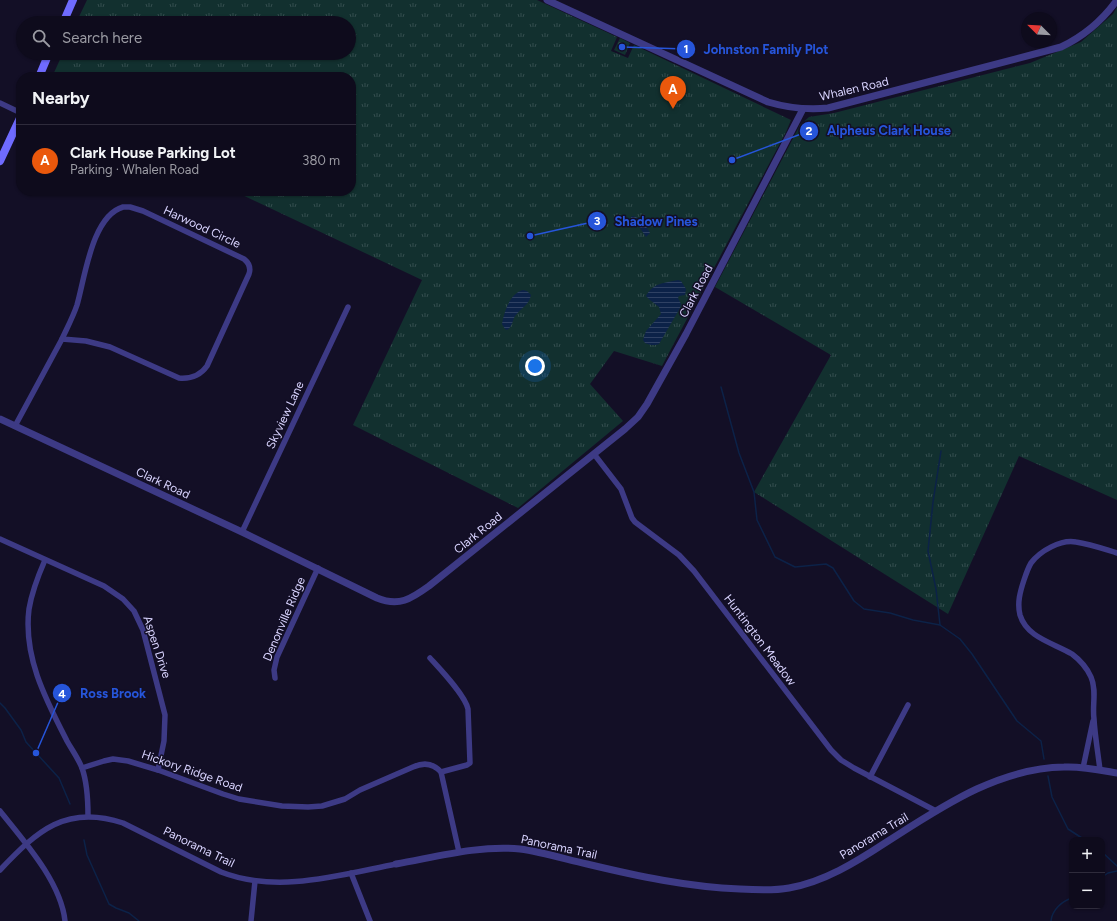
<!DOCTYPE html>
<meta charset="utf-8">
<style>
:root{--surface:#0e0b1c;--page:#171425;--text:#f1f3f6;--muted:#9b9ba3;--line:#2e2b3b;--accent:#ea580c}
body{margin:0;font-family:Figtree,sans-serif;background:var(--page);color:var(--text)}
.controls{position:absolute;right:12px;bottom:12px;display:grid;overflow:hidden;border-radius:8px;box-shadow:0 1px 3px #0004}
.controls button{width:36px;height:36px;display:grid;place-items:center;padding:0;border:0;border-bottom:1px solid var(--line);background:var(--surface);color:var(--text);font:20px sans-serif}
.compass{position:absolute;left:1021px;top:12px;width:36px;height:36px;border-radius:50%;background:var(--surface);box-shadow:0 1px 3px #0004;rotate:294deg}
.you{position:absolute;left:535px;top:366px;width:14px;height:14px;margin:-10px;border:3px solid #fff;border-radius:50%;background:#1a73e8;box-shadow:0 0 0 6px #1a73e833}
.badge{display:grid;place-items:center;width:26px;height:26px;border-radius:50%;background:var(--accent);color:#fff;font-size:13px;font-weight:700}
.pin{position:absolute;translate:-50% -33px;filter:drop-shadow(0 1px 2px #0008)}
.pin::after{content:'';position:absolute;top:21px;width:14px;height:12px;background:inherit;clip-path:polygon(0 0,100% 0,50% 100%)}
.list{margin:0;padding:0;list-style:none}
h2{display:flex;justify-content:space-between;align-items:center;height:52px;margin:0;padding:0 16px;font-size:17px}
h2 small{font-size:13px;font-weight:400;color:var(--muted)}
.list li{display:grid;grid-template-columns:26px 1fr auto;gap:12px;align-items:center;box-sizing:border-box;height:72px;padding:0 16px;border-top:1px solid var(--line)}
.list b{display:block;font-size:15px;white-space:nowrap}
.list p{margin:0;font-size:13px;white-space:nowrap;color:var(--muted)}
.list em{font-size:13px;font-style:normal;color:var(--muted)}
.icon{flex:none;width:22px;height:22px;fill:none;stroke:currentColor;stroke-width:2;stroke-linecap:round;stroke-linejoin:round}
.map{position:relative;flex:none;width:1117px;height:921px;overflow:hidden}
.search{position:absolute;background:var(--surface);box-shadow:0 1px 3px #0004;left:16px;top:16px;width:340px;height:44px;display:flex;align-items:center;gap:10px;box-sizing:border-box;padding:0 14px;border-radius:22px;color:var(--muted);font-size:15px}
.panel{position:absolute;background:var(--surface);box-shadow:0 1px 3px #0004;left:16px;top:72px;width:340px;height:124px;border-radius:16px}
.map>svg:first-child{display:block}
.cemetery{fill:url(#cemetery-stones)}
.park{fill:url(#park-tufts)}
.water{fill:url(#water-rules)}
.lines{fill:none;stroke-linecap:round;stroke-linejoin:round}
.stream{stroke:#0c2248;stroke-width:1.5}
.minor{stroke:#3d3a85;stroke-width:5.5}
.tertiary{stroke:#3d3a85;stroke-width:7}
.secondary{stroke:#6f6bff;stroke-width:8}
.labels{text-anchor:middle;stroke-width:3;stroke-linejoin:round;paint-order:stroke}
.street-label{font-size:12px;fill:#d9d4ff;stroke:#130f26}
.leader{fill:none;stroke:#2655da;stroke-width:1.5}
.callout-dot{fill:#2655da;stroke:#130f26;stroke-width:1.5}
.mark-label{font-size:12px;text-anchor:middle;font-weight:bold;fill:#fff}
.callout-label{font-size:13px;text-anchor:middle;font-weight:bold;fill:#2655da;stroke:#130f26;stroke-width:3;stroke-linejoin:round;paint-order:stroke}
</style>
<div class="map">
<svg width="1117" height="921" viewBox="0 0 1117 921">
<defs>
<pattern id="cemetery-stones" width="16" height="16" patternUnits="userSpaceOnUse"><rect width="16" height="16" fill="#12302f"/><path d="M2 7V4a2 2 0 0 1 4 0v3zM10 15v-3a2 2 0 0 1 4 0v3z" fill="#344d4e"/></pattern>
<pattern id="park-tufts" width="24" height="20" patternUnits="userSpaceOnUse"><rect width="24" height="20" fill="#12302f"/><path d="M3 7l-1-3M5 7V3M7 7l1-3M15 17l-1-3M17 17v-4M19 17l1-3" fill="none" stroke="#344d4e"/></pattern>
<pattern id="water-rules" width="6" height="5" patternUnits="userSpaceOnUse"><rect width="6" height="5" fill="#0c2248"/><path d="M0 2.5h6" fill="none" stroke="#2f4163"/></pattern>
</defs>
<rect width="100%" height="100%" fill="#130f26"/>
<!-- cemetery -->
<polygon class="cemetery" points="620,38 630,43 625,55 614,50"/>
<!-- park -->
<g class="park">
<polygon points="87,0 537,0 617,37 611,51 628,58 634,45 791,120 786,132 662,366 614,351 590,384 623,421 518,508 353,425 422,280 234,191 351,191 351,77 52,77 63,53 349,53 349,23 76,23"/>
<polygon points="1117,7 1117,500 1019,456 948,614 754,492 831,355 715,287 800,125 809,117 834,113 1030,63 1081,42 1113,14"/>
</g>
<!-- water -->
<g class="water">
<path d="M632 216C640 217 646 226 650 233L646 237 638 225 630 219Z"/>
<path d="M678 280 681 281 686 289 685 295 679 296 678 298 681 304 680 308 659 344C655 346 649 345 645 343L643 340 646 331 661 314 659 307 650 300 646 296C653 283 664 283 678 280Z"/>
<path d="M523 290 527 291 531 295C529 305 521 308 515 316 512 321 513 326 507 330L505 329 502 324C504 312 510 293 523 290Z"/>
</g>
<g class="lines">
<!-- stream -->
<g class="stream">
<polyline points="721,387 739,453 754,492 757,520 775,557 795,567 826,564 833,568 854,601 864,609 890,613 913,620 940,625 960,639 972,654 1017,721 1041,741 1044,759"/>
<polyline points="940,625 936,589 928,551 933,502 941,451"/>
<polyline points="0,703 5,708 21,730 26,742 59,778 70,804"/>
<polyline points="1048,776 1052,797 1068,829 1085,840"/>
<polyline points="84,840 87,855 109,904 116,908 129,913 139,921"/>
<polyline points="1102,852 1117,866"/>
<polyline points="1102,877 1108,873 1117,871"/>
<path d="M1051 921C1052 910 1062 901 1072 898"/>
</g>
<!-- minor -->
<g class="minor">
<polyline points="0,103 21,113"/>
<path d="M123 207H130L143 211 244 259C249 263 251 268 249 274L207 366C200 376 191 379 179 378L110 347 86 341 62 339C67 328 73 317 77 305 85 277 92 216 123 207Z"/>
<polyline points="15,426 62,339"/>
<polyline points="594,454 621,489 632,518 635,522 679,555 694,571 831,750 841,760 854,768 936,811"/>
<polyline points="242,532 348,307"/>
<polyline points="0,539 104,586 123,599 134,611 143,630 165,715 164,741 158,770"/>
<path d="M45 560C38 576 32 591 29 609 23 657 46 700 67 741 72 750 78 758 82 768 87 782 88 800 88 816"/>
<path d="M430 658C440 669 465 695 468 709L470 763 467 765 441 772"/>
<polyline points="275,678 274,670 277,657 318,568"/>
<path d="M82 768 104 761 113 759 128 761 158 770 223 794 239 799 282 806 308 807 322 806 345 799 360 790 413 767C424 762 433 763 441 772L459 852"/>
<polyline points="1083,768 1093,721"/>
<path d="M1100 770C1098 753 1095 736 1094 719 1092 705 1097 691 1091 677 1087 668 1080 660 1072 654 1054 643 1027 638 1020 615 1017 603 1020 592 1024 580 1026 574 1028 568 1031 563 1040 551 1061 539 1076 542 1090 544 1104 549 1117 553"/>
<polyline points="870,777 908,705"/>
<path d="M0 811C24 841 61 882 65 921"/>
<path d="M0 870C37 831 66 804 123 823L221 872C277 894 340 875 396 864"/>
<polyline points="351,873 370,921"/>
<polyline points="251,921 255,881"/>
</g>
<!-- tertiary -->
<g class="tertiary">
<path d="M547 0 768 102C788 108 807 110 828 108L1061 47C1084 36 1102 21 1117 0"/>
<path d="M0 419 242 532 377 598C399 607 411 599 429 586L625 429 638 417 647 404 686 334 803 109"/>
<path d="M396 864C436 857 479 845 520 849 542 852 565 859 587 864 637 876 688 887 740 889 756 890 773 891 789 888 824 882 856 862 885 843 940 808 997 768 1064 767 1082 766 1100 770 1117 773"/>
</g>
<!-- secondary -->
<g class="secondary">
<polyline points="63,23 73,0"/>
<polyline points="39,77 49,53"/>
<polyline points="0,161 21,116"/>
</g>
</g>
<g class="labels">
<!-- street labels -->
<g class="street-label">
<text transform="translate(854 89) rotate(-13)" y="4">Whalen Road</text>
<text transform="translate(202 227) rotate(25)" y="4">Harwood Circle</text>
<text transform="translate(696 291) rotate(-62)" y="4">Clark Road</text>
<text transform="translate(285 415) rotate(-65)" y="4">Skyview Lane</text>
<text transform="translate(163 483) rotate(25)" y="4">Clark Road</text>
<text transform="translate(478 533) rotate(-39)" y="4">Clark Road</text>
<text transform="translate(284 619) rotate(-67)" y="4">Denonville Ridge</text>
<text transform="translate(760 640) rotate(53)" y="4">Huntington Meadow</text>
<text transform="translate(157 647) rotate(72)" y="4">Aspen Drive</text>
<text transform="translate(192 771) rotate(19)" y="4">Hickory Ridge Road</text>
<text transform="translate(874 836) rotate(-31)" y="4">Panorama Trail</text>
<text transform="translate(199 847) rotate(26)" y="4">Panorama Trail</text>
<text transform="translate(559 847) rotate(12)" y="4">Panorama Trail</text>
</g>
</g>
<!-- callouts -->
<path class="leader" d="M622 47L686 49M732 160L809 131M530 236L597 221M36 753L62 693"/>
<g class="callout-dot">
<circle cx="622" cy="47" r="4"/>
<circle cx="732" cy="160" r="4"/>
<circle cx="530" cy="236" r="4"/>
<circle cx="36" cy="753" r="4"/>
<circle cx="686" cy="49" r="10"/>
<circle cx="809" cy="131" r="10"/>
<circle cx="597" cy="221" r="10"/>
<circle cx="62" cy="693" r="10"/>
</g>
<g class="mark-label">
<text x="686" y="53">1</text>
<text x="809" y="135">2</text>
<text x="597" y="225">3</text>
<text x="62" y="698">4</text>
</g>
<g class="callout-label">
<text x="766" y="54">Johnston Family Plot</text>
<text x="889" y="135">Alpheus Clark House</text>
<text x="656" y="226">Shadow Pines</text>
<text x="113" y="698">Ross Brook</text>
</g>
</svg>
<div class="controls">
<button>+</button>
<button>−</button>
</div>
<svg class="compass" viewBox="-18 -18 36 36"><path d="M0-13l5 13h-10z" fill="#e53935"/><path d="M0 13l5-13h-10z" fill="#9b9ba3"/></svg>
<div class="you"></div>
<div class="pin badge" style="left:673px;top:109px">A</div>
<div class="search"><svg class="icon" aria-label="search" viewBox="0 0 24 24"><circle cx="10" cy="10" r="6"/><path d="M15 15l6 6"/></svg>Search here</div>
<section class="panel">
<h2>Nearby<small></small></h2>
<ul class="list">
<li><span class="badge">A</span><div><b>Clark House Parking Lot</b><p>Parking · Whalen Road</p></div><em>380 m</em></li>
</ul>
</section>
</div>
